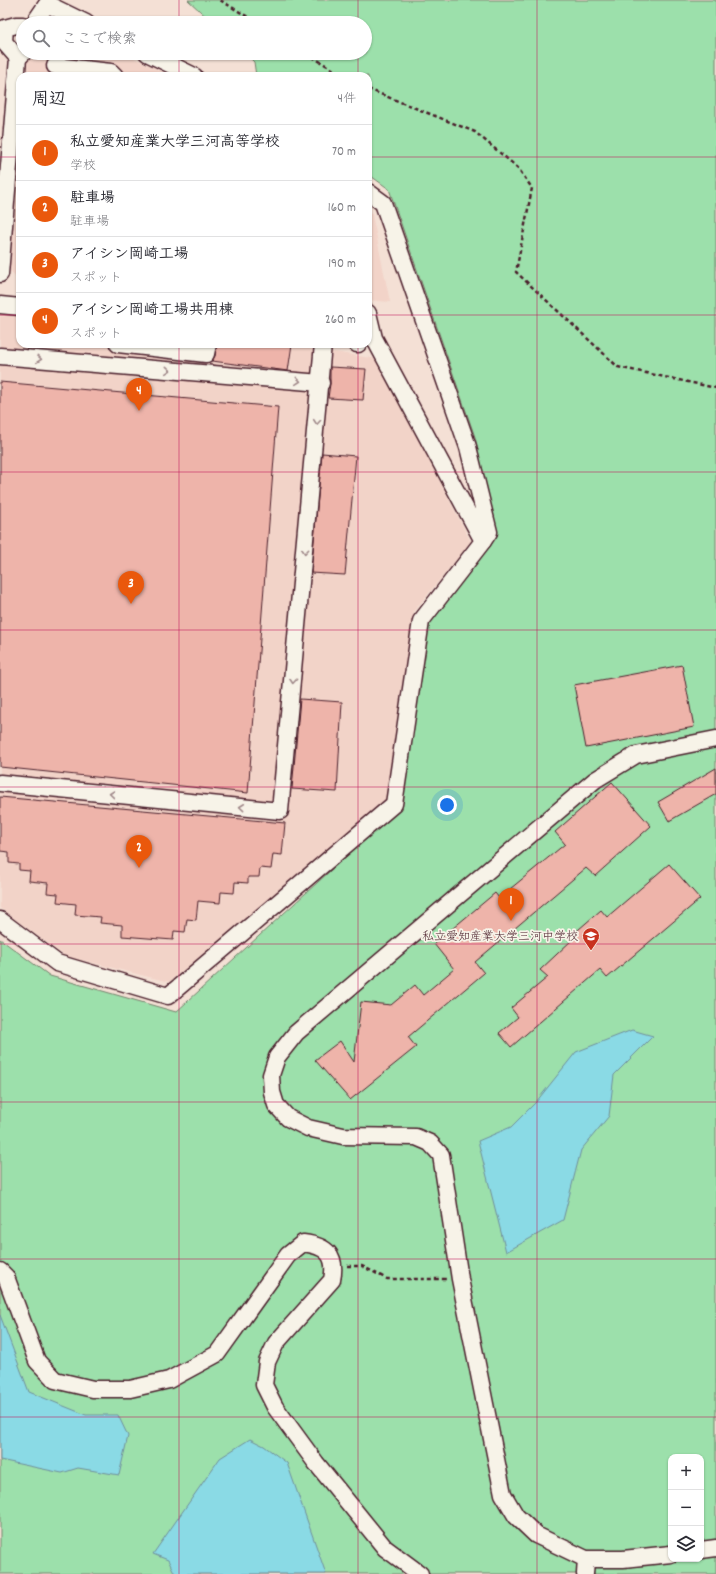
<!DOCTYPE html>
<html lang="ja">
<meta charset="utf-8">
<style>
:root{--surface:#fff;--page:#f7f7f7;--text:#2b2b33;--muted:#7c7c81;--line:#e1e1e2;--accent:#ea580c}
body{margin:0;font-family:Dekko,"Klee One",sans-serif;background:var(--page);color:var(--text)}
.controls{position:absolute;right:12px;bottom:12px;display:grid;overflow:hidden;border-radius:8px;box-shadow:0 1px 3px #0004}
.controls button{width:36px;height:36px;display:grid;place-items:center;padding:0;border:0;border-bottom:1px solid var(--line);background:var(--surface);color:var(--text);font:20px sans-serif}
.you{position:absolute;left:447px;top:805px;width:14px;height:14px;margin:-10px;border:3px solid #fff;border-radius:50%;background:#1a73e8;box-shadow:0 0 0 6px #1a73e833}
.badge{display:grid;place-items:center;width:26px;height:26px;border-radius:50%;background:var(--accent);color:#fff;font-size:13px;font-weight:700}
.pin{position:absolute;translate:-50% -33px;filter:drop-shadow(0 1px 2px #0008)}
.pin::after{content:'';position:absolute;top:21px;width:14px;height:12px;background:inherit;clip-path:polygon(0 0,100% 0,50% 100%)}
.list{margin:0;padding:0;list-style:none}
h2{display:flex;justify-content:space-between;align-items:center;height:52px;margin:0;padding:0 16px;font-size:17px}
h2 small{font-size:13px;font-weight:400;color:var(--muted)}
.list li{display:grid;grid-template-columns:26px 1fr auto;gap:12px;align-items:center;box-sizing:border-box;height:56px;padding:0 16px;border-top:1px solid var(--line)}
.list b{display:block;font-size:15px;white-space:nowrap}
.list p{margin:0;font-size:13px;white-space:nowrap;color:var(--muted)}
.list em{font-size:13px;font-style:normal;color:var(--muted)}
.icon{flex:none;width:22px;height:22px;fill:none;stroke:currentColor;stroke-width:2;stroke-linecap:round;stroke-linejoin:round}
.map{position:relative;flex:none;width:716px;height:1574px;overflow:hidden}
.search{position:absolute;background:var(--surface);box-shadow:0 1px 3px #0004;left:16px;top:16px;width:356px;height:44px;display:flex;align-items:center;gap:10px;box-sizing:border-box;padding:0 14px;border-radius:22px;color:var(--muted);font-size:15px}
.panel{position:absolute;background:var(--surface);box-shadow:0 1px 3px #0004;left:16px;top:72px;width:356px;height:276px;border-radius:12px}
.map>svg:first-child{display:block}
.built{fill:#f2d3c8}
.green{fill:#9ce0ab;stroke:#73806b;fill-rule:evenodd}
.water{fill:#8adae5;stroke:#708f9b}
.building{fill:#eeb4aa;stroke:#4a1f2b}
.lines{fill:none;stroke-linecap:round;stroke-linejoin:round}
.minor-casing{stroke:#4a1f2b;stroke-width:19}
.path{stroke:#4a1f2b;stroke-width:2.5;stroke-dasharray:4 3;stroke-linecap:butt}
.minor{stroke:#f7f3e8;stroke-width:16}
.oneway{stroke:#a0898a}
.grid{fill:none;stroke:#c2185b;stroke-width:1;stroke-opacity:0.55}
.labels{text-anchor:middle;stroke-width:3.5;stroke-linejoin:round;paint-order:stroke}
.poi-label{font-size:12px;fill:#4a1f2b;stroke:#f7f3e8;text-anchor:end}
</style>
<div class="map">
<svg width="716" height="1574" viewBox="0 0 716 1574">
<rect width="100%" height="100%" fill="#f4e0d5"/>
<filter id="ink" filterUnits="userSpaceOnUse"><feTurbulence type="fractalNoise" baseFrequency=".025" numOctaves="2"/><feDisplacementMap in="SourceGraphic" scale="8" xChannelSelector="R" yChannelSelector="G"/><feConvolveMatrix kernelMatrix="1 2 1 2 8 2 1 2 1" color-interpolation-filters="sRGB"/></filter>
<g filter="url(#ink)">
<!-- built -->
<g class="built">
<polygon points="34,53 124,53 171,76 23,76 24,62"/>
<polygon points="20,118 20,280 9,270"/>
<polygon points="368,211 372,214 390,302 368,300"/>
<polygon points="0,312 20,314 20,344 307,344 309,348 377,359 471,542 414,611 387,801 169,982 65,956 0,908"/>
</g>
<!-- green -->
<path class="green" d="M188 0H716V1574H0V939L50 976 176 1012 401 806 423 631 497 536 475 437 389 189 368 174V76H256L254 62 245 53H365V23H213ZM671 1457H701V1559H671Z"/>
<!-- water -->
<g class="water">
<polygon points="632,1030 653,1036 614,1075 609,1116 581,1150 563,1220 506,1252 478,1141 511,1127 536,1102 576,1052"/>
<polygon points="0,1315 29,1392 86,1415 118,1415 128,1436 119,1475 78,1468 62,1473 0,1460"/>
<polygon points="250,1439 264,1446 287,1463 326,1574 175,1574 168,1560 153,1554 220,1458"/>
</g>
<!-- building -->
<g class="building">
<polygon points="217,344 292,344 288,371 212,361 215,356"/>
<polygon points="330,367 366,369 363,400 328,398 330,384"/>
<polygon points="0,382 278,407 248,793 0,767"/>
<polygon points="322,453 356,456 345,575 311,573"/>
<polygon points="682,665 694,727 586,748 574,685"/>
<polygon points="300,699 342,702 337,792 292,789"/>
<polygon points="716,768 716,794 669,821 658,802"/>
<polygon points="612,782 651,826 595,876 586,868 475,962 484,973 408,1037 416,1047 350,1100 315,1060 340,1041 354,1062 361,1002 391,1005 415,985 423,995 454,969 434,944 495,893 499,898 565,844 555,832"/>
<polygon points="0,797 285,823 282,855 273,854 271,869 260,868 259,877 248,877 248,883 235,882 234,893 221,892 220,903 198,901 196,920 187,919 185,932 174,931 173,940 122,936 122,925 100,923 101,917 75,915 76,904 57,902 58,894 47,893 48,883 29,881 30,871 19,870 19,864 9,863 9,852 0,851"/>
<polygon points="669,864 700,899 607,978 600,970 511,1047 499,1033 518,1017 511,1008 548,977 540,970 573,939 571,936 601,910 607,917"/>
</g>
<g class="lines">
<!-- minor casing -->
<g class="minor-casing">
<g id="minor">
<polyline points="34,23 47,4 86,23"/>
<polyline points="23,25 16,25 5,28 4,42 18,58 23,53"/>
<polyline points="147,53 194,76"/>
<polyline points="55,66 111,72 115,76"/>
<polyline points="368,192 383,203 468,447 489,532 483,541"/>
<polyline points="0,274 18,58"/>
<polyline points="0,305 20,307"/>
<polyline points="118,344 206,354 208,344"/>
<polyline points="357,344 358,344"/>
<polyline points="0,356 321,383"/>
<polyline points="0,783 280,811 323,344"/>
<polyline points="0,920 57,963 168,996 394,804 421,621 483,541 374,338 368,313"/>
<path d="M0 1271 6 1277 37 1361 55 1380 93 1389H130L169 1380 217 1354 288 1255 303 1243C327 1246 337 1255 332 1280L276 1343 267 1362 264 1385 275 1407 316 1463 385 1548 420 1574"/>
<polyline points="701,1550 716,1548"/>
<polyline points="671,1554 623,1559 586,1559 536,1535 516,1516 503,1494 460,1279 441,1155 430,1143 416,1137 343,1136 308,1128 288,1118 276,1105 272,1092 271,1075 277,1057 296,1033 595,780 636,755 716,739"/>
<polyline points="585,1574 586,1559"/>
</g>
</g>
<!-- path -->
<g class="path">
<polyline points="220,0 258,23"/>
<polyline points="306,53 344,76"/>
<polyline points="368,89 475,132 518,168 532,188 516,272 618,367 716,388"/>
<polyline points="347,1266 362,1266 387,1279 447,1279"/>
</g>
<!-- minor -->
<use href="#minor" class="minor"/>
</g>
<!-- one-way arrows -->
<defs><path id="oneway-chevron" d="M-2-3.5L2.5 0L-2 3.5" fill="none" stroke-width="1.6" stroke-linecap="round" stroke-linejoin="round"/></defs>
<g class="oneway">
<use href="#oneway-chevron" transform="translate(39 359) rotate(5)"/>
<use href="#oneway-chevron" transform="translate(168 370) rotate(5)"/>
<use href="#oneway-chevron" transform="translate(298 381) rotate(5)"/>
<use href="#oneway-chevron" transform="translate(317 422) rotate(95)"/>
<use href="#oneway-chevron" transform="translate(305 551) rotate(95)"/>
<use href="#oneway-chevron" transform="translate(293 681) rotate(95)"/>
<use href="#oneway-chevron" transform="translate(112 794) rotate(-174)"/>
<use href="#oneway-chevron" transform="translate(242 807) rotate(-174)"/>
</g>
</g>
<!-- grid -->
<path class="grid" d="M179 0V23M358 0V23M537 0V1574M179 53V76M358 53V76M0 157H20M368 157H716M0 315H20M368 315H716M179 344V1574M358 344V1574M0 472H716M0 630H716M0 787H716M0 944H716M0 1102H716M0 1259H716M0 1417H716"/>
<!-- icons -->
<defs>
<g id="school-pin" transform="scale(0.9)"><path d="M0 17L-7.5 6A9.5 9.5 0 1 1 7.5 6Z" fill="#c8321e" stroke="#f7f3e8"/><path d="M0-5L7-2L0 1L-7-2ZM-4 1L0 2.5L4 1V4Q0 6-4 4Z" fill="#fff"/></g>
</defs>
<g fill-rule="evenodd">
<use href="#school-pin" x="591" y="936"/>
</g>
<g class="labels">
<!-- poi labels -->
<g class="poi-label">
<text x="578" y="940">私立愛知産業大学三河中学校</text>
</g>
</g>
</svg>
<div class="controls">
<button>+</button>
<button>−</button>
<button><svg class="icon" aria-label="layers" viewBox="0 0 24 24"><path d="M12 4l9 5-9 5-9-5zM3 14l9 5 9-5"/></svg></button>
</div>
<div class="you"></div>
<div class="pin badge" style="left:511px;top:921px">1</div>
<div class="pin badge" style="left:139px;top:868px">2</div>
<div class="pin badge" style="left:131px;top:604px">3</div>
<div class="pin badge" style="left:139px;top:411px">4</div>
<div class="search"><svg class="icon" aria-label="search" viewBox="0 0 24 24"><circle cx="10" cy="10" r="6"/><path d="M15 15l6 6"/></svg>ここで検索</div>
<section class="panel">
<h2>周辺<small>4件</small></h2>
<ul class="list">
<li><span class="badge">1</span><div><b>私立愛知産業大学三河高等学校</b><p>学校</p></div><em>70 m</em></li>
<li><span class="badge">2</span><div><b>駐車場</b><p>駐車場</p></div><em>160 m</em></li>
<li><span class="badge">3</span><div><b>アイシン岡崎工場</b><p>スポット</p></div><em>190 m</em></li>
<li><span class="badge">4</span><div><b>アイシン岡崎工場共用棟</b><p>スポット</p></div><em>260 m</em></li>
</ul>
</section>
</div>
